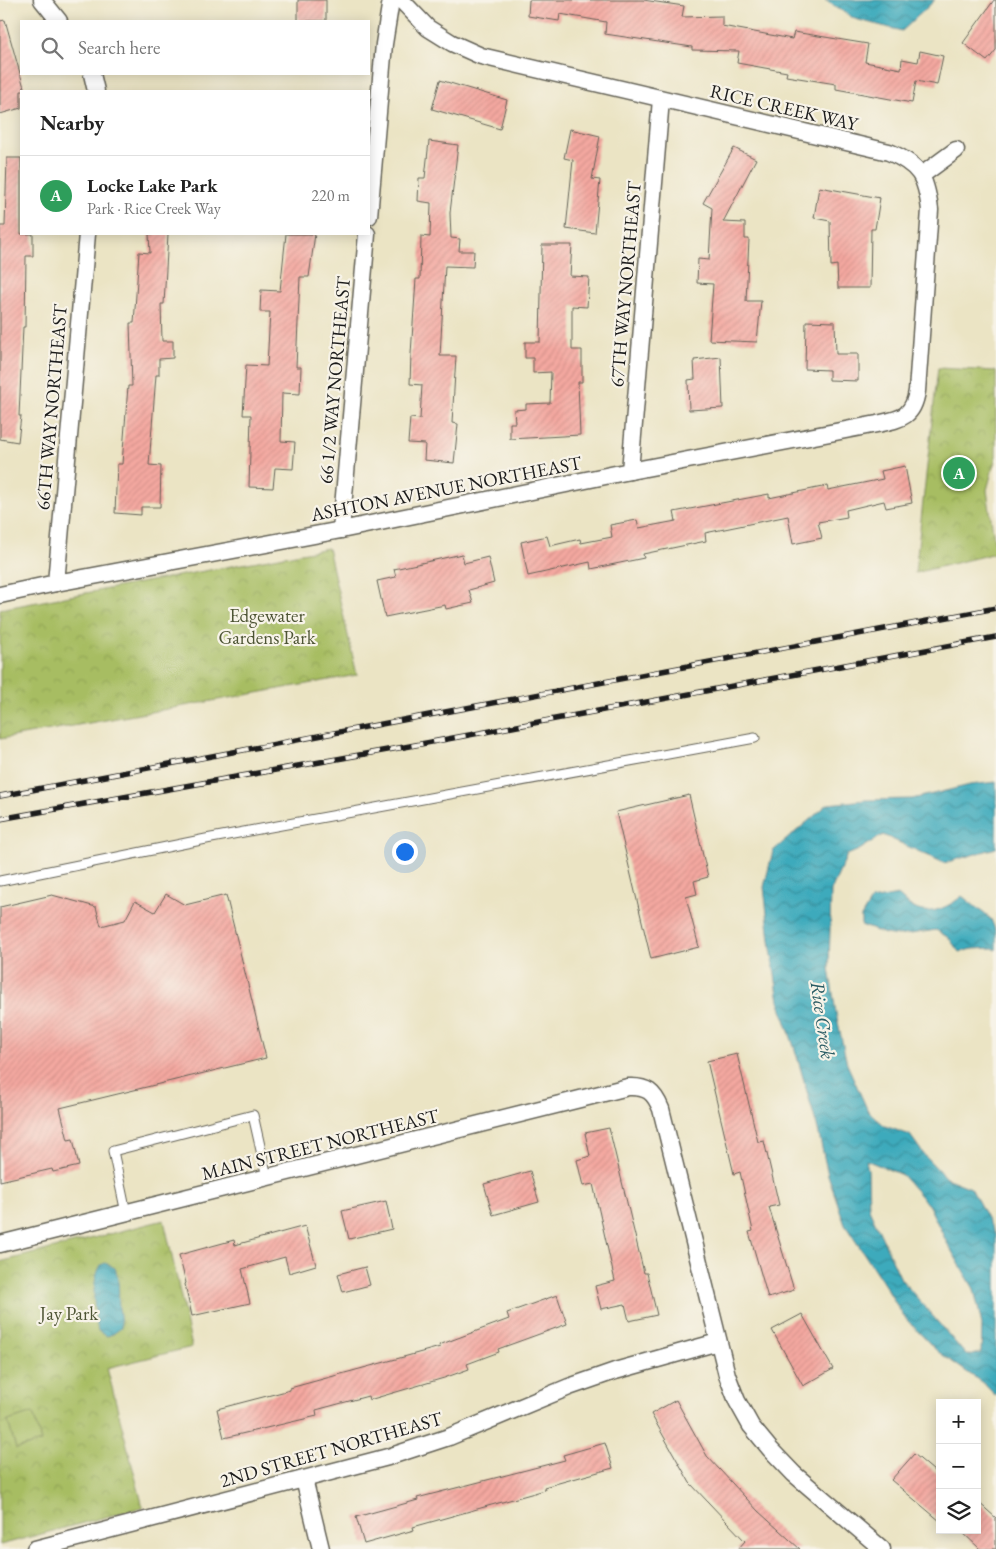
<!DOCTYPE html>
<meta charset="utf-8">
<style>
:root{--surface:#fff;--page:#f2f2f2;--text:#222;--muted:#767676;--line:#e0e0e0;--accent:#b45309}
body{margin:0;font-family:"EB Garamond",serif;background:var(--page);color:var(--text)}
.controls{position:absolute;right:15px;bottom:15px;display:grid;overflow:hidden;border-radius:0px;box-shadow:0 2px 12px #0003}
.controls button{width:45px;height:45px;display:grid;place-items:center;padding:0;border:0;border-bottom:1px solid var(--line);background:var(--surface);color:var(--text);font:25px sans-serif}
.you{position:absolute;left:404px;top:851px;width:18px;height:18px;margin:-12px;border:4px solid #fff;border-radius:50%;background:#1a73e8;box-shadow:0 0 0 8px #1a73e833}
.badge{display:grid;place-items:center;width:32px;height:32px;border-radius:50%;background:var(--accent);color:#fff;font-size:16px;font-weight:700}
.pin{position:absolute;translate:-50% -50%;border:2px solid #fff;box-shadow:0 1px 5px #0006}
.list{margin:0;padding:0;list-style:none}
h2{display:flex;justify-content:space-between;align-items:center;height:65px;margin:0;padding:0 20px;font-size:21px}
h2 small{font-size:16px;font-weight:400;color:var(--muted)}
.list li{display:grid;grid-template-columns:32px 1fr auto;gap:15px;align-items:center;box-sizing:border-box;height:80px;padding:0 20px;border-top:1px solid var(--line)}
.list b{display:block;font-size:19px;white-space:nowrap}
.list p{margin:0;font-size:16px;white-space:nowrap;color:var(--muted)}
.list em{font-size:16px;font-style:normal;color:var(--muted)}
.icon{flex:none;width:28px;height:28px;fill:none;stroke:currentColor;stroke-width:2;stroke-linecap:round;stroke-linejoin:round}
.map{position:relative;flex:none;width:996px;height:1549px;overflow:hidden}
.search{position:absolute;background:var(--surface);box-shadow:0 2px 12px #0003;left:20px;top:20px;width:350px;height:55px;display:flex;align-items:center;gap:12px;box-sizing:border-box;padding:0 18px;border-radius:0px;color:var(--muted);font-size:19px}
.panel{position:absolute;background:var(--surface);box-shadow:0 2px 12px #0003;left:20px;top:90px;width:350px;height:145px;border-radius:0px}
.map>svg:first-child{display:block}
.park{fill:url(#park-crowns);stroke:#626c3f}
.garden{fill:#a7bd62;stroke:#626c3f}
.water{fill:url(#water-waves);stroke:#2c636c;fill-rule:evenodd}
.building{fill:url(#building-hatch)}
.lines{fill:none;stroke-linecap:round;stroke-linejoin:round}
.service-casing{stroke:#646257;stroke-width:11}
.minor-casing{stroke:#646257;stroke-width:19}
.service{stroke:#fff;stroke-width:9}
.minor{stroke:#fff;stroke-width:16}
.rail-casing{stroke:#1c1c1c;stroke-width:5.5}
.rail{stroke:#f7f3e8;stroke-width:4;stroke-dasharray:11;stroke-linecap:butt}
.labels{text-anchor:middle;stroke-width:4.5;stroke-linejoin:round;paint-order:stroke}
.street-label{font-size:19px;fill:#1c1c1c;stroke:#f7f3e8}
.park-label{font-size:19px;fill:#4d5434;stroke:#f7f3e8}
.water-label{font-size:20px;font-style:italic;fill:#2b5c64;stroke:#f7f3e8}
</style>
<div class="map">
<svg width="996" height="1549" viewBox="0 0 996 1549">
<defs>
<pattern id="park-crowns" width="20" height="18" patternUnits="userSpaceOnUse" patternTransform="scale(1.25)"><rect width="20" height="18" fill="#a7bd62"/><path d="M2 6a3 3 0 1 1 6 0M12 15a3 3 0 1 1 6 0" fill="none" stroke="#8fa254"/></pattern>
<pattern id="water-waves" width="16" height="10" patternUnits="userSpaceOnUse" patternTransform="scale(1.25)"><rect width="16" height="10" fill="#3daabc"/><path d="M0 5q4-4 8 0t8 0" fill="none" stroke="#328a98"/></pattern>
<pattern id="building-hatch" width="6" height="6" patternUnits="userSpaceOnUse" patternTransform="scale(1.25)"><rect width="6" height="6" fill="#f4a8a0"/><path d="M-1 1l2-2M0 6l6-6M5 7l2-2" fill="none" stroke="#d19089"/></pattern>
</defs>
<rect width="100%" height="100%" fill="#f7f3e8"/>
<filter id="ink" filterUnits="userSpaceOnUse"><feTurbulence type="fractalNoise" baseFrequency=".02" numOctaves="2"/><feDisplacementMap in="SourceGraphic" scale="10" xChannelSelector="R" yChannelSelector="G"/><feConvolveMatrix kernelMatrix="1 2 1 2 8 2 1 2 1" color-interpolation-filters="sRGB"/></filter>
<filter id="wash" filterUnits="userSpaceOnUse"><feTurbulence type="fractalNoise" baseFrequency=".0096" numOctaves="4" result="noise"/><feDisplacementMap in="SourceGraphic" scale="20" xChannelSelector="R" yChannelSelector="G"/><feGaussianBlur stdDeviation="1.12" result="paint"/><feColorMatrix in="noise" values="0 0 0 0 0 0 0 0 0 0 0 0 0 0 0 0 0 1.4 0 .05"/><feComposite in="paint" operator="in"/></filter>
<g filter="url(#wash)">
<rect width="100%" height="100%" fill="#ebe4c4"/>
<!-- park -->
<g class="park">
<polygon points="938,368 996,371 996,456 987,490 996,553 915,573"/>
<polygon points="328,548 357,675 0,739 0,609"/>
<polygon points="164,1220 192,1347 107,1368 143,1507 0,1545 0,1262"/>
</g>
<!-- garden -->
<polygon class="garden" points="33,1413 41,1442 16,1449 8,1421"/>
<!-- water -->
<g class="water">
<polygon points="825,0 935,0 902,31 855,19"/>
<path d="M996 782V848L944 863 883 835 859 850 847 855 831 891 829 968 836 1013 847 1064 868 1111 885 1126 910 1135 925 1156 946 1178 971 1188 996 1235V1396L984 1384 937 1351 904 1317 884 1284 845 1225 828 1175 818 1130 796 1053 779 1001 771 949 764 887 773 851 828 804 865 800 912 799 970 785ZM866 1160 902 1175 929 1206 947 1243 974 1289 982 1325 981 1353 966 1355 901 1279 869 1209 868 1170Z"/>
<path d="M898 895C903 899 908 905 914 908 929 917 950 906 962 896L991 919 996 932V950L993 948 973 949 959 952 949 938 936 930 898 936 885 934 861 925V917L871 900Z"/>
<path d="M105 1263 115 1268C120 1280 118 1295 119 1308 120 1315 121 1321 121 1328L113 1334 107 1336 98 1331C94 1310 90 1284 101 1265Z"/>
</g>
<g id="blocks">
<!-- building -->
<g class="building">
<rect x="298" y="0" width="28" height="21"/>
<polygon points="529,0 643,0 684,6 682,17 722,16 722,26 792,39 794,32 868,44 865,62 901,69 902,59 918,62 920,51 943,56 937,85 916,81 912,103 836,89 836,84 786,76 787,72 737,63 739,51 692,50 692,47 605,34 606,22 560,14 559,21 528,16"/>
<polygon points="994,0 996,0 996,50 987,61 963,43"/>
<polygon points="5,20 25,91 21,91 21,108 0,114 0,21"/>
<polygon points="440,80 507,100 500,129 432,109"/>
<polygon points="570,129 600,136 592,179 600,180 595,233 566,229 573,160 564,158"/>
<polygon points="429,141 458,145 450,213 451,238 460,239 459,251 474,251 473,267 445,266 440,356 456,356 452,423 458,424 454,463 424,460 425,444 408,443 410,418 420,419 422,385 410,384 411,354 416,279 420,279 421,236 430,237 431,203 418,201 419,178 425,178"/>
<polygon points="734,148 756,159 723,222 745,223 745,239 749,239 746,301 761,301 757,342 709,340 713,284 697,283 698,259 709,260 712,208 703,203"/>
<polygon points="7,158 21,158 21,234 33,234 33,256 26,256 25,327 23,327 19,416 21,416 18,442 0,439 0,226 5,226"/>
<polygon points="819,187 880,198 875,229 871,229 870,288 838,288 837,265 831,266 830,221 814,218"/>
<polygon points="149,234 168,234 164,304 161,304 162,341 173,341 173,358 159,359 159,375 156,375 149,465 161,466 160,507 141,507 141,515 115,513 117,464 122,464 128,386 132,386 130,323 134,323 139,252 150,253"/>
<polygon points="286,234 315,234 309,277 300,277 296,367 301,367 300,394 282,393 281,441 295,442 293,469 275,468 273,488 249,487 251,415 243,415 246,365 267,366 270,312 260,312 261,290 280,291"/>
<polygon points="542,245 572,245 570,276 589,277 587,307 572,306 572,350 582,350 582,382 578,382 580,435 510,439 510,423 515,423 514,410 526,409 526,404 550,403 551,372 533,373 533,358 525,358 525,342 540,342"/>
<polygon points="806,321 835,322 836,354 858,354 858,381 829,380 829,370 805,369"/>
<polygon points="721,357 723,408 689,410 688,380 695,379 694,360"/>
<polygon points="905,466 912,503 886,508 884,501 846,510 847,517 818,522 822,538 793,544 788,516 705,533 706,541 643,554 644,558 591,569 590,562 528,576 521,542 547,536 550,546 580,539 581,543 612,537 610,525 637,520 639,528 676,521 674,512 769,494 769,498 827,486 828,490 883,479 881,471"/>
<polygon points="462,554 464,563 488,557 494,583 469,590 473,603 446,609 445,605 385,617 377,581 396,577 394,569"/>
<polygon points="689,795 708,877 694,881 697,894 686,897 699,947 651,959 616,812"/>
<polygon points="166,894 185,905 226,895 266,1058 60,1108 68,1140 73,1139 79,1166 53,1172 52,1169 0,1181 0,907 52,895 96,907 101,926 125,920 135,901 155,912"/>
<polygon points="737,1054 758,1142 764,1141 779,1205 769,1207 794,1290 768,1298 749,1232 753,1231 740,1172 734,1174 707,1061"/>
<polygon points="609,1128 644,1273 647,1273 657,1315 629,1321 625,1304 601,1309 595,1286 615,1281 593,1184 583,1186 577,1160 590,1156 585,1133"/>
<polygon points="530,1171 539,1202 493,1215 484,1184"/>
<polygon points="386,1201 392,1229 349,1239 342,1211"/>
<polygon points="305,1226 316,1265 289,1273 285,1257 242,1269 250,1303 192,1316 185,1284 186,1283 179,1255 234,1240 235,1245"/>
<polygon points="365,1267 370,1285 343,1292 338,1274"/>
<polygon points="557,1295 567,1324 498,1349 499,1352 467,1364 469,1369 444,1378 369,1400 368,1396 316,1410 317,1416 224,1438 217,1409 290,1390 290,1388 440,1347 439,1345 509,1319 507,1313"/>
<polygon points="802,1314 833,1369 803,1386 772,1330"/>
<polygon points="676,1400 707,1456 758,1511 800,1549 738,1549 745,1541 690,1483 651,1414"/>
<polygon points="605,1443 613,1468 544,1487 545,1490 413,1527 414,1530 364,1544 356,1517 418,1500 417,1498 565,1460 563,1455"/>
<polygon points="914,1454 940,1476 940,1521 891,1480"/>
<polygon points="977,1501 996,1518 996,1549 980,1549 960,1530 977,1530"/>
</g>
</g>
</g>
<g filter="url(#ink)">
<use href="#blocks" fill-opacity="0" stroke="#646257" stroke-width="1"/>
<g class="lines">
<!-- service casing -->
<g class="service-casing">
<g id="service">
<polyline points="0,881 206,839 755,738"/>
<polyline points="126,1213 113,1151 253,1115 267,1177"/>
</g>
</g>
<!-- minor casing -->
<g class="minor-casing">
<g id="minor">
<polyline points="42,0 59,21"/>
<polyline points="92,74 96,91"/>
<polyline points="922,175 956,150"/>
<polyline points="369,216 384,44 391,0"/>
<polyline points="630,471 661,99"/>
<polyline points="341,530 367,234"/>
<polyline points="56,583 87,234"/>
<path d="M0 595 56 583 341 530 630 471 877 424C900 419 913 418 917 391L930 210C926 177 920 165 889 152L481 56 452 43 428 28 401 0"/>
<path d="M0 1244 628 1087C647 1086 654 1092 661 1109L727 1375 737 1401 751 1426 770 1449 794 1474 882 1549"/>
<polyline points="304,1479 321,1549"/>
<polyline points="35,1549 388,1457 449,1437 569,1387 615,1371 718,1342"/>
</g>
</g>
<!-- service -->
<use href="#service" class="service"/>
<!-- minor -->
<use href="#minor" class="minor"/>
<!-- rail casing -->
<g class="rail-casing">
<g id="rail">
<polyline points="0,796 996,608"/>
<polyline points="0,819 410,746 996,637"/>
</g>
</g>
<!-- rail -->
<use href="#rail" class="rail"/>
</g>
</g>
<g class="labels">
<!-- street labels -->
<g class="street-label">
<text transform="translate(784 107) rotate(13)" y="7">RICE CREEK WAY</text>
<text transform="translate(625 284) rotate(-85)" y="7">67TH WAY NORTHEAST</text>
<text transform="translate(334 380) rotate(-85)" y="7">66 1/2 WAY NORTHEAST</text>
<text transform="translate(51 407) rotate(-85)" y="7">66TH WAY NORTHEAST</text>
<text transform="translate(446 488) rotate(-11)" y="7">ASHTON AVENUE NORTHEAST</text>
<text transform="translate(320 1144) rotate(-14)" y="7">MAIN STREET NORTHEAST</text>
<text transform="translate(331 1449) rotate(-16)" y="7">2ND STREET NORTHEAST</text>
</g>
<!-- park labels -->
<g class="park-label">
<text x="267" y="622">Edgewater<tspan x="267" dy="22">Gardens Park</tspan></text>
<text x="69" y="1320">Jay Park</text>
</g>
<!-- water labels -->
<g class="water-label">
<text transform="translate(823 1020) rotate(82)" y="7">Rice Creek</text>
</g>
</g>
</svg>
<div class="controls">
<button>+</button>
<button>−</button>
<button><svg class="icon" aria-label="layers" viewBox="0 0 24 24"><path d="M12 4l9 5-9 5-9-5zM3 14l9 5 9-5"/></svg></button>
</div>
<div class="you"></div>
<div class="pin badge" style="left:959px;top:473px;background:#2e9e5b">A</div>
<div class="search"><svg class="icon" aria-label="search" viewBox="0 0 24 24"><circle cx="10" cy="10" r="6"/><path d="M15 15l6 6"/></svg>Search here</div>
<section class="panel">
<h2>Nearby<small></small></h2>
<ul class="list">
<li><span class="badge" style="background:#2e9e5b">A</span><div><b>Locke Lake Park</b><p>Park · Rice Creek Way</p></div><em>220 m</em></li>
</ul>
</section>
</div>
